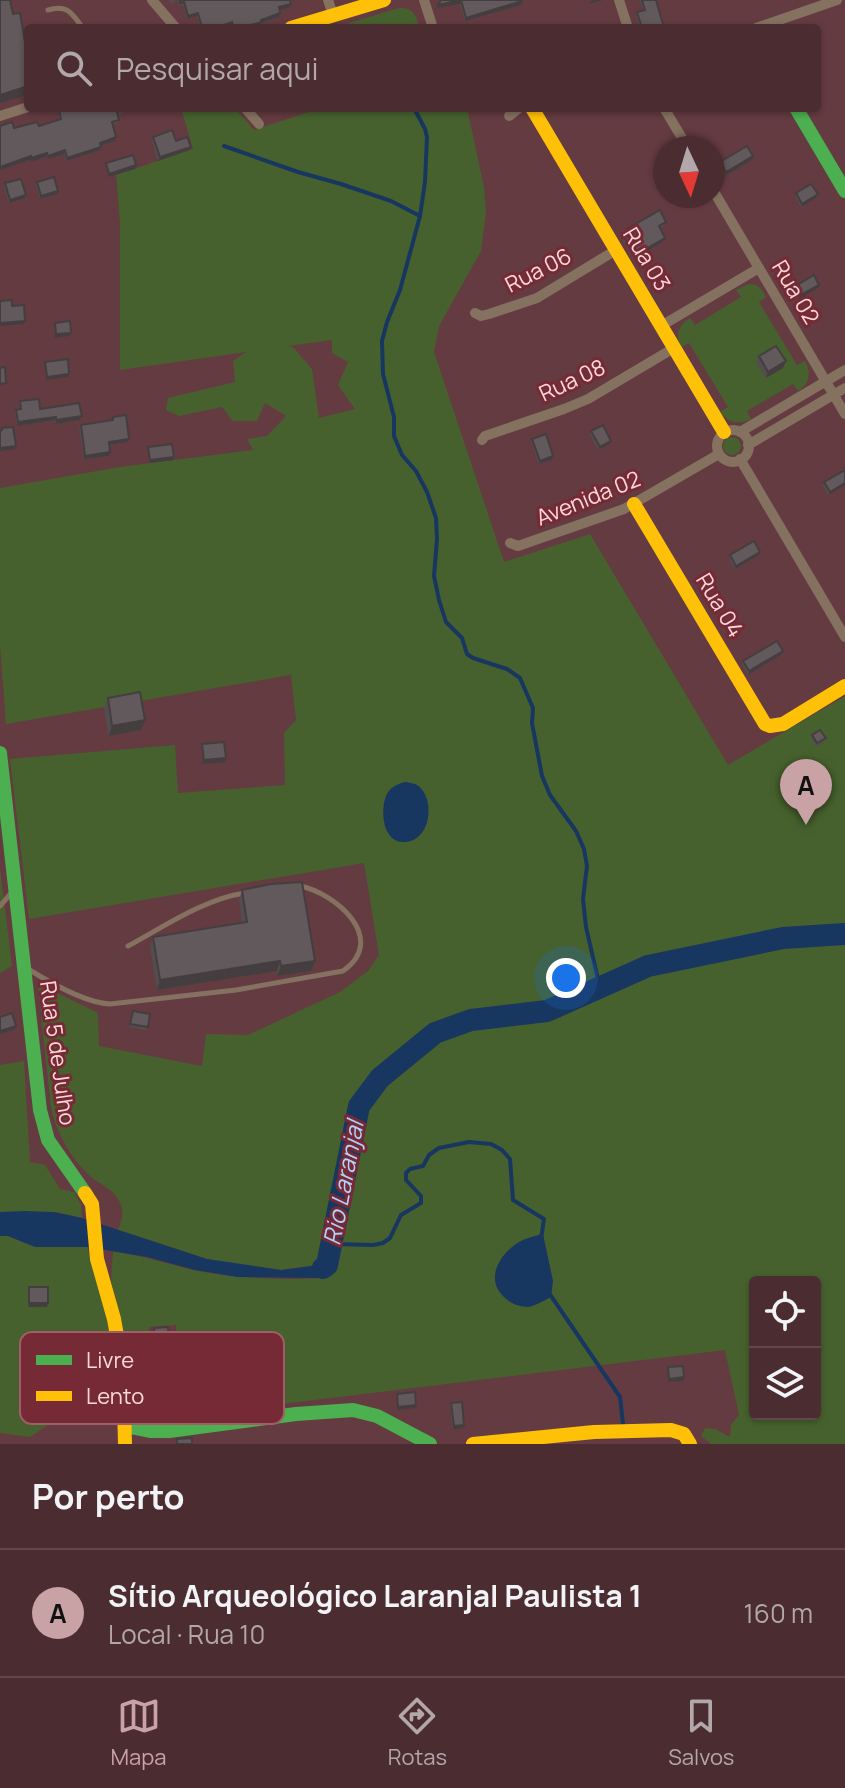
<!DOCTYPE html>
<html lang="pt">
<meta charset="utf-8">
<style>
:root{--surface:#4b2c31;--page:#55383d;--text:#f1f3f6;--muted:#b2a7ab;--line:#62484d;--accent:#c8a2a4}
body{margin:0;font-family:Manrope,sans-serif;background:var(--page);color:var(--text)}
.controls{position:absolute;right:24px;bottom:24px;display:grid;overflow:hidden;border-radius:8px;box-shadow:0 2px 6px #0004}
.controls button{width:72px;height:72px;display:grid;place-items:center;padding:0;border:0;border-bottom:2px solid var(--line);background:var(--surface);color:var(--text);font:40px sans-serif}
.compass{position:absolute;left:653px;top:136px;width:72px;height:72px;border-radius:50%;background:var(--surface);box-shadow:0 2px 6px #0004;rotate:176deg}
.you{position:absolute;left:566px;top:978px;width:28px;height:28px;margin:-20px;border:6px solid #fff;border-radius:50%;background:#1a73e8;box-shadow:0 0 0 12px #1a73e833}
.badge{display:grid;place-items:center;width:52px;height:52px;border-radius:50%;background:var(--accent);color:#111;font-size:26px;font-weight:700}
.pin{position:absolute;translate:-50% -66px;filter:drop-shadow(0 2px 4px #0008)}
.pin::after{content:'';position:absolute;top:42px;width:28px;height:24px;background:inherit;clip-path:polygon(0 0,100% 0,50% 100%)}
.list{margin:0;padding:0;list-style:none}
h2{display:flex;justify-content:space-between;align-items:center;height:104px;margin:0;padding:0 32px;font-size:34px}
h2 small{font-size:26px;font-weight:400;color:var(--muted)}
.list li{display:grid;grid-template-columns:52px 1fr auto;gap:24px;align-items:center;box-sizing:border-box;height:128px;padding:0 32px;border-top:2px solid var(--line)}
.list b{display:block;font-size:30px;white-space:nowrap}
.list p{margin:0;font-size:26px;white-space:nowrap;color:var(--muted)}
.list em{font-size:26px;font-style:normal;color:var(--muted)}
.icon{flex:none;width:44px;height:44px;fill:none;stroke:currentColor;stroke-width:2;stroke-linecap:round;stroke-linejoin:round}
.map{position:relative;flex:none;width:845px;height:1444px;overflow:hidden}
.search{position:absolute;background:var(--surface);box-shadow:0 2px 6px #0004;left:24px;right:24px;top:24px;height:88px;display:flex;align-items:center;gap:20px;box-sizing:border-box;padding:0 28px;border-radius:8px;color:var(--muted);font-size:30px}
.sheet{height:232px;background:var(--surface)}
nav{display:flex;justify-content:space-around;align-items:center;box-sizing:border-box;height:112px;border-top:2px solid var(--line);background:var(--surface);font-size:22px;color:var(--muted)}
nav a{display:grid;justify-items:center;gap:4px}
nav .on{color:var(--accent)}
.map>svg:first-child{display:block}
.green{fill:#47612e;fill-rule:evenodd}
.water{fill:#183760}
.lines{fill:none;stroke-linecap:round;stroke-linejoin:round}
.stream{stroke:#183760;stroke-width:4}
.river{stroke:#183760;stroke-width:22}
.lane{stroke:#857160;stroke-width:5}
.street{stroke:#857160;stroke-width:10}
.fast{stroke:#4caf50;stroke-width:14}
.slow{stroke:#ffc107;stroke-width:14}
.wall{fill:#544d4f}
.shaded-wall{fill:#453e40}
.building{fill:#62595c;stroke:#453e40;stroke-width:2}
.labels{text-anchor:middle;stroke-width:6;stroke-linejoin:round;paint-order:stroke}
.street-label{font-size:22px;fill:#fed9da;stroke:#752a35}
.water-label{font-size:24px;font-style:italic;fill:#b0d2fe;stroke:#752a35}
.key{fill:#752a35;stroke:#9e5f67;stroke-width:2}
.key-label{font-size:22px;fill:#fed9da}
</style>
<div class="map">
<svg width="845" height="1444" viewBox="0 0 845 1444">
<rect width="100%" height="100%" fill="#643b41"/>
<!-- green -->
<g class="green">
<path d="M399 8C414 7 416 16 420 28L336 27Z"/>
<path d="M181 108H235L254 130 321 108H467L484 187 486 212 481 251 439 326 434 352 504 562 590 534 728 765 845 696V1444H711L701 1436 705 1428 715 1429 730 1437 731 1425 739 1415 725 1350 265 1406 240 1413 167 1426 174 1375 196 1376 217 1368 216 1347H177L176 1325 149 1327 151 1361H130L111 1282 113 1251C141 1256 166 1263 193 1270 227 1277 264 1279 299 1279 309 1278 321 1280 329 1274 339 1266 335 1255 332 1245L322 1261 311 1266 281 1270 207 1259 118 1230C121 1222 124 1214 121 1205 116 1190 100 1185 89 1175 70 1157 57 1133 51 1108L38 987 39 984 98 1013 99 1046 202 1066 206 1034 248 1035 340 992 368 971 379 955 364 863 29 919 10 759 175 745 178 793 285 785 284 733 296 720 291 675 6 724 0 645V488L120 467 253 450 247 439 267 436 286 416 265 403 257 421H233L222 407 179 416 166 410 168 398 235 382 233 361 246 352 120 370V222L116 175 193 149ZM332 340V353L348 362 338 385 355 409 319 418 312 369 293 347 288 346ZM755 1282H815V1414H755Z"/>
<path d="M749 284C759 284 762 289 766 297L759 302 797 365 805 361C812 373 809 385 798 391L793 384 747 411 751 419C739 425 728 423 720 412L728 407 689 343 682 347C674 335 679 325 690 318L695 325 741 297 736 290Z"/>
<circle cx="732" cy="446" r="9"/>
<polygon points="0,868 12,966 0,973"/>
<polygon points="24,1061 30,1162 45,1165 60,1189 74,1192 81,1205 82,1218 54,1212 0,1212 0,1065"/>
<polygon points="0,1236 8,1236 35,1247 87,1247 109,1320 116,1380 30,1437 0,1433"/>
</g>
<!-- water -->
<g class="water">
<path d="M405 782C407 782 416 784 417 785 436 797 432 843 403 842 383 842 380 811 386 796 389 788 397 784 405 782Z"/>
<path d="M24 1211 54 1212 82 1218 207 1259 281 1270 311 1266 322 1261 332 1244C337 1261 339 1269 321 1278L237 1277 195 1270 147 1257 87 1247H35L8 1236H0V1212Z"/>
<path d="M543 1234 553 1281 551 1297C545 1300 535 1306 528 1307 520 1307 511 1304 505 1298 484 1280 499 1254 519 1242 526 1238 535 1236 543 1234Z"/>
</g>
<g class="lines">
<!-- stream -->
<g class="stream">
<polyline points="414,108 425,129 427,137 425,182 420,216 400,290 387,322 382,341 383,374 394,417 394,436 402,455 416,471 427,492 436,518 437,539 434,576 439,600 446,622 462,638 467,654 473,658 507,669 520,678 533,708 532,723 542,776 550,795 576,831 584,849 587,866 583,899 586,927 600,988"/>
<polyline points="224,146 298,172 341,184 391,201 420,216"/>
<polyline points="332,1244 373,1245 383,1243 390,1238 401,1215 421,1203 421,1196 406,1180 406,1173 410,1169 423,1166 429,1155 439,1148 469,1142 491,1144 502,1150 510,1159 513,1200 544,1219 541,1239"/>
<polyline points="549,1293 620,1397 623,1424"/>
</g>
<!-- river -->
<polyline class="river" points="323,1268 327,1265 359,1106 380,1078 435,1033 471,1020 547,1011 648,966 783,938 845,934"/>
<!-- lane -->
<g class="lane">
<path d="M48 10C68 4 72 14 83 28"/>
<polyline points="0,906 12,892"/>
<path d="M128 946C165 926 204 899 245 893"/>
<path d="M28 969C49 982 85 1003 110 1004L236 990 343 971C389 939 335 892 299 886"/>
</g>
<!-- street -->
<g class="street">
<polyline points="152,0 176,28"/>
<polyline points="328,0 333,15"/>
<polyline points="424,0 433,28"/>
<polyline points="619,0 628,28"/>
<polyline points="756,28 837,0"/>
<polyline points="245,108 259,124"/>
<polyline points="664,108 688,148"/>
<polyline points="0,116 28,107"/>
<polyline points="509,116 519,108"/>
<polyline points="713,190 845,414"/>
<polyline points="475,313 481,316 489,314 537,298 616,250"/>
<polyline points="661,326 759,268"/>
<circle cx="733" cy="446" r="16"/>
<polyline points="740,432 845,370"/>
<polyline points="482,440 485,436 564,409 588,399 674,348"/>
<polyline points="748,445 845,388"/>
<polyline points="740,459 845,637"/>
<polyline points="510,543 518,546 624,509 719,454"/>
</g>
<!-- fast -->
<g class="fast">
<polyline points="796,108 845,191"/>
<polyline points="0,753 40,1110 48,1140 85,1193"/>
<polyline points="125,1426 150,1431 169,1431 296,1414 353,1410 377,1416 430,1444"/>
</g>
<!-- slow -->
<g class="slow">
<polyline points="291,28 384,0"/>
<polyline points="532,108 724,432"/>
<polyline points="634,504 765,724 770,726 783,724 845,686"/>
<polyline points="85,1193 92,1204 97,1259 114,1319 123,1369 125,1444"/>
<polyline points="473,1444 594,1432 671,1430 684,1434 690,1444"/>
</g>
</g>
<!-- wall -->
<g class="wall">
<polygon points="169,0 290,0 291,4 290,7 279,10 279,17 250,28 232,28 231,26 224,28 200,28 197,16 187,19 183,5 179,6 177,0 171,4"/>
<polygon points="441,0 522,1 521,5 465,21 460,4 437,8"/>
<polygon points="640,0 660,0 656,1 664,28 640,28 636,15 637,12 643,10"/>
<polygon points="59,110 124,110 122,113 118,115 119,120 118,123 113,125 115,141 101,145 100,150 66,161 64,154 47,159 46,157 30,162 30,160 0,170 0,126 14,128 39,126 59,120 58,113"/>
<polygon points="153,137 176,141 189,150 158,161 152,141"/>
<polygon points="753,156 752,160 725,176 719,165 720,162"/>
<polygon points="37,182 57,194 40,199 36,186"/>
<polygon points="5,183 26,195 25,198 9,203 4,187"/>
<polygon points="796,193 816,198 801,207 795,197"/>
<polygon points="666,222 665,225 660,228 665,238 664,241 634,259 623,241 624,237 628,235 626,233 627,229"/>
<polygon points="794,287 818,288 798,300 792,290"/>
<polygon points="759,356 786,361 783,368 766,378 756,363"/>
<polygon points="20,401 40,409 82,416 80,420 55,424 54,420 17,426 15,413 16,410 19,409"/>
<polygon points="113,417 128,442 109,445 110,452 109,456 84,459 79,428 81,425 112,420"/>
<polygon points="591,431 610,444 598,450 590,434"/>
<polygon points="532,439 553,456 552,460 539,464 531,442"/>
<polygon points="845,470 828,495 823,486 824,482"/>
<polygon points="730,555 759,555 735,569 729,559"/>
<polygon points="783,651 782,654 748,675 742,664 743,661"/>
<polygon points="108,698 141,730 109,736 104,708"/>
<polygon points="812,735 826,738 824,742 816,747 811,738"/>
<polygon points="242,890 315,961 311,971 277,976 277,971 157,990 150,947 153,937 242,923 239,900"/>
<polygon points="133,1011 148,1027 146,1030 129,1027"/>
<polygon points="154,1328 169,1347 213,1360 211,1363 199,1363 198,1370 176,1370 176,1362 155,1363 153,1331"/>
<polygon points="451,1403 464,1425 463,1428 453,1430 450,1406"/>
</g>
<!-- shaded-wall -->
<g class="shaded-wall">
<polygon points="461,0 460,4 437,8 438,5"/>
<polygon points="593,0 603,0 589,4 591,1"/>
<polygon points="522,1 521,5 465,21 466,18"/>
<polygon points="291,4 290,7 277,11 279,7"/>
<polygon points="198,13 197,16 187,19 188,16"/>
<polygon points="280,13 279,17 261,23 261,25 250,28 240,28"/>
<polygon points="232,22 231,26 224,28 216,28"/>
<polygon points="28,86 28,95 0,103 0,95"/>
<polygon points="116,137 115,141 98,146 100,143"/>
<polygon points="101,147 100,150 66,161 67,158"/>
<polygon points="191,147 189,150 158,161 160,157"/>
<polygon points="65,150 64,154 47,159 48,156"/>
<polygon points="47,153 46,157 30,162 31,158"/>
<polygon points="31,156 30,160 0,170 0,167"/>
<polygon points="753,156 752,160 725,176 726,172"/>
<polygon points="136,165 135,169 108,177 109,174"/>
<polygon points="58,191 57,194 40,199 41,196"/>
<polygon points="818,194 816,198 801,207 802,204"/>
<polygon points="26,195 25,198 9,203 10,200"/>
<polygon points="665,238 664,241 634,259 635,255"/>
<polygon points="819,285 818,288 798,300 799,296"/>
<polygon points="25,321 24,324 0,326 0,323"/>
<polygon points="71,333 69,336 54,338 56,334"/>
<polygon points="786,361 783,368 766,378 768,372"/>
<polygon points="69,374 68,377 46,380 47,377"/>
<polygon points="82,416 80,420 55,424 56,420"/>
<polygon points="56,417 54,420 17,426 18,422"/>
<polygon points="129,439 128,442 107,445 109,442"/>
<polygon points="611,441 610,444 598,450 600,447"/>
<polygon points="16,446 15,449 0,451 0,448"/>
<polygon points="110,452 109,456 84,459 85,456"/>
<polygon points="553,456 552,460 539,464 540,461"/>
<polygon points="174,457 173,460 149,463 150,460"/>
<polygon points="845,483 845,485 828,495 830,492"/>
<polygon points="760,552 759,555 735,569 736,566"/>
<polygon points="783,651 782,654 748,675 749,671"/>
<polygon points="145,720 141,730 109,736 112,726"/>
<polygon points="226,758 225,762 202,764 204,760"/>
<polygon points="280,961 277,971 157,990 160,980"/>
<polygon points="315,961 311,971 277,976 281,966"/>
<polygon points="16,1026 15,1029 0,1034 0,1031"/>
<polygon points="29,1303 48,1303 47,1307 28,1307"/>
<polygon points="178,1358 176,1362 155,1363 156,1360"/>
<polygon points="199,1360 213,1360 211,1363 198,1363"/>
<polygon points="199,1366 198,1370 176,1370 178,1367"/>
<polygon points="684,1377 683,1381 668,1382 669,1379"/>
<polygon points="416,1405 415,1408 397,1410 398,1407"/>
<polygon points="146,1416 165,1417 163,1420 145,1420"/>
<polygon points="464,1425 463,1428 453,1430 454,1426"/>
</g>
<!-- building -->
<g class="building">
<polygon points="0,0 10,0 13,14 20,13 25,42 28,42 28,86 0,95"/>
<polygon points="180,0 290,0 291,4 279,7 280,13 261,20 262,22 240,28 234,28 232,22 216,28 202,28 198,13 188,16 184,2 180,3"/>
<polygon points="441,0 522,0 522,1 466,18 461,0 438,5"/>
<polygon points="642,0 656,0 664,28 642,28 637,12 645,10"/>
<polygon points="337,24 338,28 323,28"/>
<polygon points="65,108 123,108 123,110 117,112 119,120 112,122 116,137 100,143 101,147 67,158 65,150 48,156 47,153 31,158 31,156 0,167 0,126 12,122 14,128 37,122 39,126 61,119 59,110"/>
<polygon points="172,130 176,141 187,137 191,147 160,157 153,137"/>
<polygon points="747,146 753,156 726,172 720,162"/>
<polygon points="133,155 136,165 109,174 106,163"/>
<polygon points="54,177 58,191 41,196 37,182"/>
<polygon points="21,179 26,195 10,200 5,183"/>
<polygon points="811,184 818,194 802,204 796,193"/>
<polygon points="660,210 666,222 659,226 665,238 635,255 624,237 630,234 627,229"/>
<polygon points="814,275 819,285 799,296 794,287"/>
<polygon points="12,300 12,306 24,305 25,321 0,323 0,301"/>
<polygon points="70,321 71,333 56,334 55,323"/>
<polygon points="776,346 786,361 768,372 759,356"/>
<polygon points="68,359 69,374 47,377 45,362"/>
<polygon points="5,367 6,383 0,384 0,368"/>
<polygon points="39,399 40,409 79,403 82,416 56,420 56,417 18,422 16,410 21,409 20,401"/>
<polygon points="126,415 129,439 109,442 110,452 85,456 81,425 113,420 113,417"/>
<polygon points="603,425 611,441 600,447 591,431"/>
<polygon points="13,427 16,446 0,448 0,431 2,430 2,428"/>
<polygon points="546,434 553,456 540,461 532,439"/>
<polygon points="172,444 174,457 150,460 148,447"/>
<polygon points="845,470 845,483 830,492 824,482"/>
<polygon points="754,541 760,552 736,566 730,555"/>
<polygon points="777,641 783,651 749,671 743,661"/>
<polygon points="140,692 145,720 112,726 108,698"/>
<polygon points="820,730 826,738 817,743 812,735"/>
<polygon points="224,742 226,758 204,760 202,744"/>
<polygon points="302,882 315,961 281,966 280,961 160,980 153,937 247,922 242,890 271,884"/>
<polygon points="133,1011 150,1014 148,1027 130,1024"/>
<polygon points="12,1013 16,1026 0,1031 0,1017"/>
<rect x="29" y="1287" width="19" height="16"/>
<polygon points="168,1327 169,1347 212,1346 213,1360 199,1360 199,1366 178,1367 178,1358 156,1360 154,1328"/>
<polygon points="683,1366 684,1377 669,1379 668,1367"/>
<polygon points="415,1392 416,1405 398,1407 397,1394"/>
<polygon points="462,1402 464,1425 454,1426 451,1403"/>
<polygon points="192,1438 192,1444 177,1444 177,1439"/>
</g>
<g class="labels">
<!-- street labels -->
<g class="street-label">
<text transform="translate(647 259) rotate(59)" y="8">Rua 03</text>
<text transform="translate(538 270) rotate(-27)" y="8">Rua 06</text>
<text transform="translate(796 292) rotate(59)" y="8">Rua 02</text>
<text transform="translate(572 380) rotate(-25)" y="8">Rua 08</text>
<text transform="translate(588 498) rotate(-22)" y="8">Avenida 02</text>
<text transform="translate(720 605) rotate(59)" y="8">Rua 04</text>
<text transform="translate(58 1053) rotate(82)" y="8">Rua 5 de Julho</text>
</g>
<!-- water labels -->
<g class="water-label">
<text transform="translate(344 1183) rotate(-79)" y="8">Rio Laranjal</text>
</g>
</g>
<!-- legend -->
<rect x="20" y="1332" width="264" height="92" rx="12" class="key"/>
<rect x="36" y="1355" width="36" height="10" fill="#4caf50"/>
<rect x="36" y="1391" width="36" height="10" fill="#ffc107"/>
<g class="key-label">
<text x="86" y="1368">Livre</text>
<text x="86" y="1404">Lento</text>
</g>
</svg>
<div class="controls">
<button><svg class="icon" aria-label="locate" viewBox="0 0 24 24"><circle cx="12" cy="12" r="6"/><path d="M12 2v4M12 18v4M2 12h4M18 12h4"/></svg></button>
<button><svg class="icon" aria-label="layers" viewBox="0 0 24 24"><path d="M12 4l9 5-9 5-9-5zM3 14l9 5 9-5"/></svg></button>
</div>
<svg class="compass" viewBox="-18 -18 36 36"><path d="M0-13l5 13h-10z" fill="#e53935"/><path d="M0 13l5-13h-10z" fill="#b2a7ab"/></svg>
<div class="you"></div>
<div class="pin badge" style="left:806px;top:825px">A</div>
<div class="search"><svg class="icon" aria-label="search" viewBox="0 0 24 24"><circle cx="10" cy="10" r="6"/><path d="M15 15l6 6"/></svg>Pesquisar aqui</div>
</div>
<section class="sheet">
<h2>Por perto<small></small></h2>
<ul class="list">
<li><span class="badge">A</span><div><b>Sítio Arqueológico Laranjal Paulista 1</b><p>Local · Rua 10</p></div><em>160 m</em></li>
</ul>
</section>
<nav>
<a class="on"><svg class="icon" aria-label="map" viewBox="0 0 24 24"><path d="M3 6l6-2 6 2 6-2v14l-6 2-6-2-6 2zM9 4v14M15 6v14"/></svg>Mapa</a>
<a><svg class="icon" aria-label="directions" viewBox="0 0 24 24"><path d="M12 3l9 9-9 9-9-9zM9 14v-3h6M13 9l2 2-2 2"/></svg>Rotas</a>
<a><svg class="icon" aria-label="saved" viewBox="0 0 24 24"><path d="M7 4h10v16l-5-4-5 4z"/></svg>Salvos</a>
</nav>
